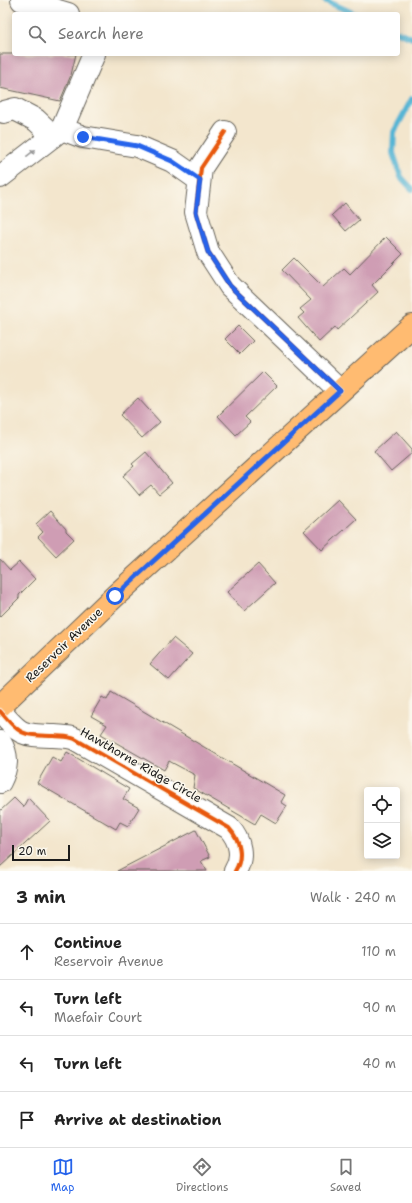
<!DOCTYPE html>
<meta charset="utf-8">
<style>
:root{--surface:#fff;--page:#f2f2f2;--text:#222;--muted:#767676;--line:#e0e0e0;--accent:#2563eb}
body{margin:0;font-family:"Shantell Sans",sans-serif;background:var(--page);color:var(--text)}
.controls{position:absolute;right:12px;bottom:12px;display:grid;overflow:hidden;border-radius:4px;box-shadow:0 2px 10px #0003}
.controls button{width:36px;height:36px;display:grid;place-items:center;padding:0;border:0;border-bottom:1px solid var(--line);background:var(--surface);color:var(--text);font:20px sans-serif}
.scale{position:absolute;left:12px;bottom:10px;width:58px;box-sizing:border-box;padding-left:4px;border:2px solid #1c1c1c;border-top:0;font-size:11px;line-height:14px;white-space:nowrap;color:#1c1c1c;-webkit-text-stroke:3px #fbf7ec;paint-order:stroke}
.stop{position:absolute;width:12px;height:12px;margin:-9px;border:3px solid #2563eb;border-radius:50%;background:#fff}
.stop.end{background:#2563eb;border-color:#fff;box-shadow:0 1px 4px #0008}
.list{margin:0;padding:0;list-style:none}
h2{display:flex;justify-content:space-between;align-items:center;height:52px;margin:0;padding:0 16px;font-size:17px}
h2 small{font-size:13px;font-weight:400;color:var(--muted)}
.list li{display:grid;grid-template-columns:26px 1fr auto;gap:12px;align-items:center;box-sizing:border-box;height:56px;padding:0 16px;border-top:1px solid var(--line)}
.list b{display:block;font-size:15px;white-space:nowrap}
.list p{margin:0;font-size:13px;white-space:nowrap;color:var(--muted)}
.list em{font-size:13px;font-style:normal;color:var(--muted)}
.icon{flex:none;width:22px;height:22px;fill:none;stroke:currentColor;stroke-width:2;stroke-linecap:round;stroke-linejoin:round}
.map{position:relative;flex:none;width:412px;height:871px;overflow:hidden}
.search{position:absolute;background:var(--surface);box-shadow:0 2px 10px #0003;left:12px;right:12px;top:12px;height:44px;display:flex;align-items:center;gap:10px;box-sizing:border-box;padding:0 14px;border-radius:4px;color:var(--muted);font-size:15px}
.sheet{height:276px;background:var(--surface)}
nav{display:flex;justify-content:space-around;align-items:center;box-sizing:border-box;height:56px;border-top:1px solid var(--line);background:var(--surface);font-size:11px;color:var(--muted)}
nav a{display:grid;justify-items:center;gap:2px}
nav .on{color:var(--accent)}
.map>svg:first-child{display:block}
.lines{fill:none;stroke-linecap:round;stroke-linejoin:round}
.stream{stroke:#56b5d4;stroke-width:6}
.building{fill:#cf9db4}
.minor-casing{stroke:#67635a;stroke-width:24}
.major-casing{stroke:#67635a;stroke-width:24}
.minor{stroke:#fff;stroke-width:22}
.major{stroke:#ffbb71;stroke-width:22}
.cycleway-casing{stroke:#fbf7ec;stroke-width:6}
.cycleway{stroke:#e8590c;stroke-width:4}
.oneway{fill:#999}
.route{stroke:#2563eb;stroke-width:5}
.labels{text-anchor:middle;stroke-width:3;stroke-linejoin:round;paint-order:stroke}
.street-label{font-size:12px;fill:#1c1c1c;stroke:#fbf7ec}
</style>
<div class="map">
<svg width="412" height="871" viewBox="0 0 412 871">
<rect width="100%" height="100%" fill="#fbf7ec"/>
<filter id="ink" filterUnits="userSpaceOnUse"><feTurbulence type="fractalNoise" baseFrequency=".025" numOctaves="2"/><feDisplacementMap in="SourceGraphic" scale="8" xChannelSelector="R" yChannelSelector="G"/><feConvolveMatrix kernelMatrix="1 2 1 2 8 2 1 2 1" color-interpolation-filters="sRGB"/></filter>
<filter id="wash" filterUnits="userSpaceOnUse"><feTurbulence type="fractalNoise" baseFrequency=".012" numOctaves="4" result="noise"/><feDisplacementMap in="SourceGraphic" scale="16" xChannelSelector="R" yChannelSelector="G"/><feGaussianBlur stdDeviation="0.9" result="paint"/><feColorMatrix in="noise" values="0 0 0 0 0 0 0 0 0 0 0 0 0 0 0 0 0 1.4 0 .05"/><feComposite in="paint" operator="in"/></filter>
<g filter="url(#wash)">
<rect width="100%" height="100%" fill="#f3e6cd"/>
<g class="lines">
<!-- stream -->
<g class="stream">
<polyline points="324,0 355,14"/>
<polyline points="398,32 412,38"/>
<polyline points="412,99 394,132 393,153 401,177 412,189"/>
</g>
</g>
<g id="blocks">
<!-- building -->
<g class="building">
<polygon points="0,54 76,54 71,75 60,101 0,88"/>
<polygon points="345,203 359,220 346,231 332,215"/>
<polygon points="386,237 403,254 372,285 378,292 337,330 335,327 319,342 298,318 304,313 300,309 311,300 282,270 294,258 323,287 344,268 350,274"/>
<polygon points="238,326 253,341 240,354 225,339"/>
<polygon points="263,372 277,386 245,417 250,422 236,435 218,416"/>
<polygon points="138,398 160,422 142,438 120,415"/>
<polygon points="396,431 412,449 412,453 391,471 374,451"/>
<polygon points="146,452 172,483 159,494 151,485 139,495 123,476 134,466 132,464"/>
<polygon points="338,500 356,519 322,550 304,531"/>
<polygon points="50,511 66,529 66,531 74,539 56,556 38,537 43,532 36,524"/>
<polygon points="0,559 10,570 19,562 35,579 19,595 19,598 0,617"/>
<polygon points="258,564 275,583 244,611 227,592"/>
<polygon points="173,638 192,654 169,680 150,664"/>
<polygon points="111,692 285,795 281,802 287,806 276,823 261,814 255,824 193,788 195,775 169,761 164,770 101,734 107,725 91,716 102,697 107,700"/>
<polygon points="67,752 129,789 123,799 139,808 128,826 120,822 116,829 37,783 52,757 61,762"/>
<polygon points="14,798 23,807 28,798 50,821 0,867 0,811"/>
<polygon points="196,830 210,857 201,861 207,871 117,871"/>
</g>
</g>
</g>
<g filter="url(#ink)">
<use href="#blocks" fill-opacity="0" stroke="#67635a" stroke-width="1"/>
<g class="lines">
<!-- minor casing -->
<g class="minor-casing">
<g id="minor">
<polyline points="22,0 68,14"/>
<polyline points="4,112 15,109 36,120 53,136"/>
<polyline points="62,129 83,137 137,146 172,161 199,180"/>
<polyline points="225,132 201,168 196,212 208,252 230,286 340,391"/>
<polyline points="0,177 62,129 94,54"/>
<path d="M0 711C21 736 22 735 54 736 62 737 68 736 75 739L229 828C240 840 244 857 235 871"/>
<path d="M0 742C9 756 7 768 0 782"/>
</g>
</g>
<!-- major casing -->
<g class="major-casing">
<polyline id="major" points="0,706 115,596 412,326"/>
</g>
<!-- minor -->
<use href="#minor" class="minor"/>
<!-- major -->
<use href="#major" class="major"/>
<!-- cycleway casing -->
<g class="cycleway-casing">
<g id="cycleway">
<polyline points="225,132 201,168 196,212 208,252 230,286 340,391"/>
<path d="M0 711C21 736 22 735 54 736 62 737 68 736 75 739L229 828C240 840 244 857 235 871"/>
</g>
</g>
<!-- cycleway -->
<use href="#cycleway" class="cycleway"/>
</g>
<!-- one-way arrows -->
<defs><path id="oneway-solid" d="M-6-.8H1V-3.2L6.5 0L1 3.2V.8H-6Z"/></defs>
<use class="oneway" href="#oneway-solid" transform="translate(31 153) rotate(-38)"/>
</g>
<g class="lines" filter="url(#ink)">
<!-- route -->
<polyline class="route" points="83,137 137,146 172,161 200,180 196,212 208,252 230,286 340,391 115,596"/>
</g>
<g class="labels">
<!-- street labels -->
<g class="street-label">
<text transform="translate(64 645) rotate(-44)" y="4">Reservoir Avenue</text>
<text transform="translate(141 765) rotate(30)" y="4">Hawthorne Ridge Circle</text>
</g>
</g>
</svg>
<div class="controls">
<button><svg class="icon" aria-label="locate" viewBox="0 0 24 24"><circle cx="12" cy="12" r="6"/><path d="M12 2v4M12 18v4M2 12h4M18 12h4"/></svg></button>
<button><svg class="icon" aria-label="layers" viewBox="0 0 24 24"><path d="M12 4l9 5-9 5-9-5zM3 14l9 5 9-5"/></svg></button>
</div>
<div class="scale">20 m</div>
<div class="stop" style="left:115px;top:596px"></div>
<div class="stop end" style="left:83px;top:137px"></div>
<div class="search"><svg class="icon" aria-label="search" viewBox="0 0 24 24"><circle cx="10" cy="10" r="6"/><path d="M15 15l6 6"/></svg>Search here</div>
</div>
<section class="sheet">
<h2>3 min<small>Walk · 240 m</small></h2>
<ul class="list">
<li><svg class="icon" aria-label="ahead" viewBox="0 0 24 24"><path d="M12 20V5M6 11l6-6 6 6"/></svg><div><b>Continue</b><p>Reservoir Avenue</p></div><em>110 m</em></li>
<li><svg class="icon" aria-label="left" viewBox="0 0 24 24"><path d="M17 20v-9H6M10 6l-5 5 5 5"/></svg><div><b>Turn left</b><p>Maefair Court</p></div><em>90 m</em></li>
<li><svg class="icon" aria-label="left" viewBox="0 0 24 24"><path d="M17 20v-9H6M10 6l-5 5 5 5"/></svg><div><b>Turn left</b></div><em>40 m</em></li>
<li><svg class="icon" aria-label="arrive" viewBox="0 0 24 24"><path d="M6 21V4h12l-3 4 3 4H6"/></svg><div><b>Arrive at destination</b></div></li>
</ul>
</section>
<nav>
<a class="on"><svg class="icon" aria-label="map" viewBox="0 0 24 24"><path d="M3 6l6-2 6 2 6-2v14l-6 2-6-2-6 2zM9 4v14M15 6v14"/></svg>Map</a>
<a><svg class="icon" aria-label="directions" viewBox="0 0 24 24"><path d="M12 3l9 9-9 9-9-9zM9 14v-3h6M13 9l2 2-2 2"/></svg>Directions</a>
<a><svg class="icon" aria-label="saved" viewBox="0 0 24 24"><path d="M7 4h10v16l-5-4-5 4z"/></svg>Saved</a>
</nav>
